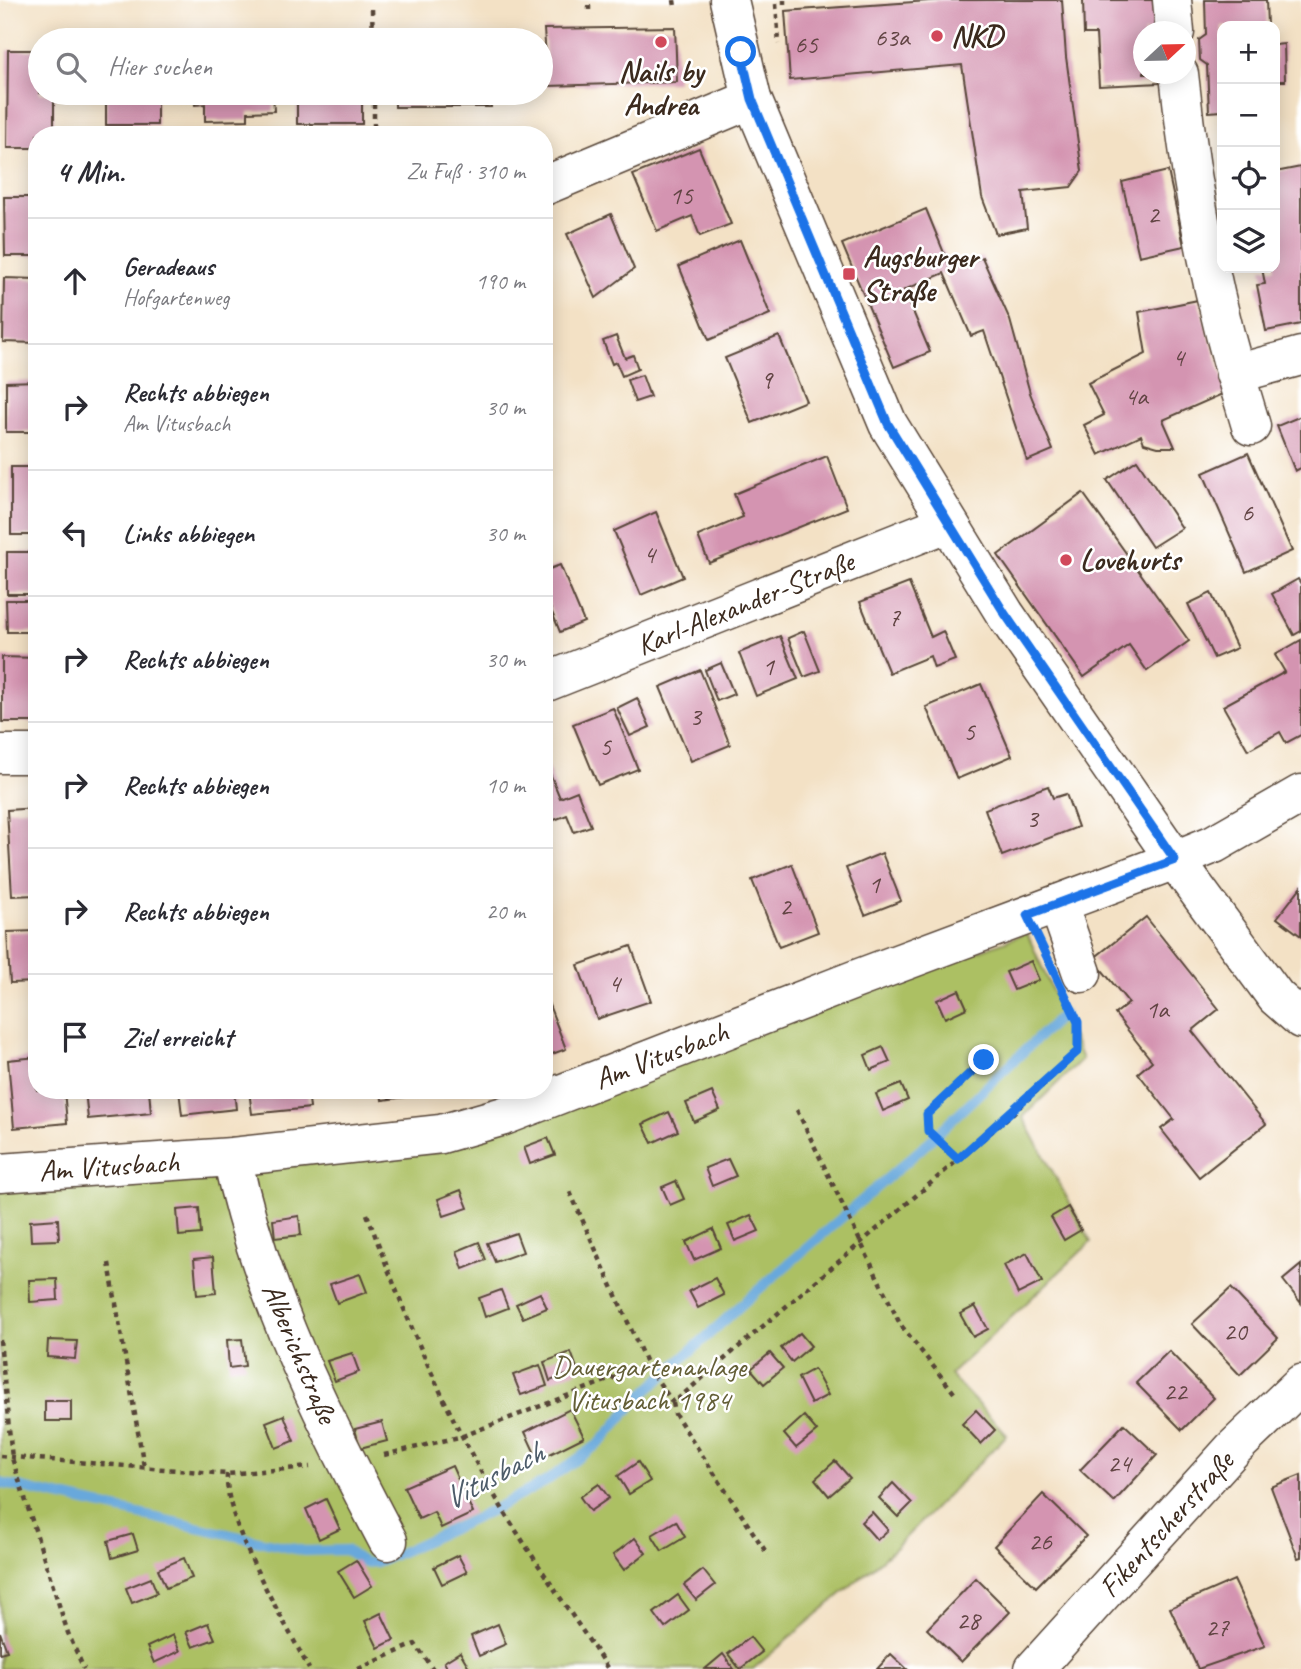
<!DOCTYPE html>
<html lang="de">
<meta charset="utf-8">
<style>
:root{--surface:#fff;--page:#f2f2f3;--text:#2b2b33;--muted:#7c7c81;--line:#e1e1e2}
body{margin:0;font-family:Caveat,sans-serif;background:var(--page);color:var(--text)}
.controls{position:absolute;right:21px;top:21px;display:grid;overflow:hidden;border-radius:14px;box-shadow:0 4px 18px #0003}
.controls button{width:63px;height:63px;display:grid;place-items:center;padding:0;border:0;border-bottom:2px solid var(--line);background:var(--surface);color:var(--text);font:35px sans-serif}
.compass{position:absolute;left:1133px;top:21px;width:63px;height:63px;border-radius:50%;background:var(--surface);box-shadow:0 4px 18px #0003;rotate:68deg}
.stop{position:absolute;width:21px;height:21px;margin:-16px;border:5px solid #1a73e8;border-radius:50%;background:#fff}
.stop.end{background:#1a73e8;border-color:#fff;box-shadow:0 2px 7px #0008}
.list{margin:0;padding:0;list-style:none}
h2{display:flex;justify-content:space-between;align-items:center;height:91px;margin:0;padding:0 28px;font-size:30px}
h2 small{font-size:23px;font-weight:400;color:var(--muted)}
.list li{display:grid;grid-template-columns:46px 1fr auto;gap:21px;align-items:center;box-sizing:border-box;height:126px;padding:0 28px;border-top:2px solid var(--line)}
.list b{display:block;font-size:26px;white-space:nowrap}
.list p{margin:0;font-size:23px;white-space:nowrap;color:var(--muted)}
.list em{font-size:23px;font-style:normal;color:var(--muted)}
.icon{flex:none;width:38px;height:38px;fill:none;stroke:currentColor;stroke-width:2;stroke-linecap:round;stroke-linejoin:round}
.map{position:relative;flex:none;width:1301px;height:1669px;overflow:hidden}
.search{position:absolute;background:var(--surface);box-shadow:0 4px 18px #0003;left:28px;top:28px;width:525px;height:77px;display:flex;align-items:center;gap:18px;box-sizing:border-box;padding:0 24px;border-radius:38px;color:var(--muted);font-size:26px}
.panel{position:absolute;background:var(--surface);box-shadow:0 4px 18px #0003;left:28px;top:126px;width:525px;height:973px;border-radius:28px}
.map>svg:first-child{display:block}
.green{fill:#acc064;stroke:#747541;stroke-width:2}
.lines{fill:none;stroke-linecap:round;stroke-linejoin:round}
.stream{stroke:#67a8db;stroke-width:10}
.building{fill:#d494b1}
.minor-casing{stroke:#574537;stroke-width:41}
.path{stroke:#574537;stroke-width:4.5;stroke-dasharray:5 5;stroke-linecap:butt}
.minor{stroke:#fff;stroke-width:38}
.route{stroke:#1a73e8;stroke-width:9}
.poi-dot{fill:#d1495b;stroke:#fff;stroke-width:2.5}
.labels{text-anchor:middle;stroke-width:5;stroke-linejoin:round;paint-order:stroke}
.number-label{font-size:26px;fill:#614443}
.poi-label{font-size:30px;font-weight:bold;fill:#3b2a1e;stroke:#fff;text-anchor:start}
.street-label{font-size:30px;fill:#3b2a1e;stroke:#fff}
.park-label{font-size:30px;fill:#635e36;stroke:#fff}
.water-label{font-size:32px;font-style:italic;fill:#4d5c6a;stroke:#fff}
</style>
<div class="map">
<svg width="1301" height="1669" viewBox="0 0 1301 1669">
<rect width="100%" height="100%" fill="#fff"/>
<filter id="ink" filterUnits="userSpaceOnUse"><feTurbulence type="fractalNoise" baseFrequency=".0143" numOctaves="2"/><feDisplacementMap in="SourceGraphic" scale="14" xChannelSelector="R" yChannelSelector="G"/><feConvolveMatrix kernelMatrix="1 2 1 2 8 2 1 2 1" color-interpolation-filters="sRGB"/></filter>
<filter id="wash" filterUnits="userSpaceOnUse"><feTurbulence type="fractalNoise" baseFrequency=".00686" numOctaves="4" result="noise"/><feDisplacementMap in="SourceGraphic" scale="28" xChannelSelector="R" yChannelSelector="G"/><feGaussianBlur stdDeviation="1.57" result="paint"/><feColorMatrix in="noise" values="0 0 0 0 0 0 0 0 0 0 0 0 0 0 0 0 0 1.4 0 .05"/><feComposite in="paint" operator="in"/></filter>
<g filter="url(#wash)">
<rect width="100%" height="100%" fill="#f3e1c5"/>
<!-- green -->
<polygon class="green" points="1027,933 1082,1059 1023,1117 1091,1242 950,1375 1007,1435 895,1548 753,1669 0,1669 0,1190 437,1152"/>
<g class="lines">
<!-- stream -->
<polyline class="stream" points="0,1483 304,1551 346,1550 364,1563 379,1562 483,1515 545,1482 600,1443 636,1401 749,1298 921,1149 1063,1014"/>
</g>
<g id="blocks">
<!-- building -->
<g class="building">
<polygon points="943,0 1062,0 1066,57 1082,171 1071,187 1023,192 1027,228 996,234 982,197 962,65 790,80 785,11"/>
<polygon points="1083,0 1157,0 1158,32 1144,32 1144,74 1160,74 1160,83 1099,86 1096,34 1084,34"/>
<polygon points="1205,0 1266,0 1267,26 1222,26 1222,111 1209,112 1207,65 1200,60 1199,40 1206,35"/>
<polygon points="675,27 677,82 548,86 544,29"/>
<polygon points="1284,44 1285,81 1275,81 1275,45"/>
<polygon points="8,50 40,50 40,93 54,93 54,135 37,135 37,148 7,148"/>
<rect x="106" y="93" width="51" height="32"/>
<polygon points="194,93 273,93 274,111 248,112 248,120 205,121 205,104 195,105"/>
<rect x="297" y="93" width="65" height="31"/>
<rect x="395" y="93" width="96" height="14"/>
<polygon points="699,148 731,224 700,236 692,216 657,231 633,175"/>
<polygon points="1301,167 1301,324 1266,331 1257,285 1265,284 1262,268 1275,268 1275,172"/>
<polygon points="1168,171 1184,246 1139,256 1122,182"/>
<polygon points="4,197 37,197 37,256 5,256"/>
<polygon points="926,209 951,270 982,257 1010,320 1030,393 1053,450 1027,461 984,331 971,336 944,273 904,290 930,352 894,367 842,244"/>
<polygon points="611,214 634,269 596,298 567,234"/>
<polygon points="740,240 770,314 709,340 679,266"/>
<polygon points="4,278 37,279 37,343 3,342"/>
<polygon points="1198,300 1227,392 1163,420 1175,447 1158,447 1144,443 1141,435 1099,455 1084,425 1104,415 1088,383 1146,354 1139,312"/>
<polygon points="616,336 625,358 633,355 638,369 622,376 616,362 612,364 603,341"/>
<polygon points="779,336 806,401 752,423 725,358"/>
<polygon points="642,375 650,397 635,402 627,380"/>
<polygon points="37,381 37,432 6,432 6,382"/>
<polygon points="1301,416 1301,468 1295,471 1277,426"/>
<polygon points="1248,453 1292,551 1246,572 1203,473"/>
<polygon points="827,456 847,508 709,563 698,536 743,517 734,494"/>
<polygon points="1137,460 1182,528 1152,547 1107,480"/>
<rect x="11" y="467" width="26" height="68"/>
<polygon points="1083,493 1189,641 1147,671 1129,645 1084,677 998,555"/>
<polygon points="656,512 683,577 641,595 614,531"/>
<rect x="7" y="552" width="30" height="42"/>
<polygon points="560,565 584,622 560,632 547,600 544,601 544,571"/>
<polygon points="1298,579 1301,584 1301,631 1294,635 1272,594"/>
<polygon points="909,583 931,637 943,631 955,660 934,668 930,656 889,673 860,602"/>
<polygon points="1211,593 1237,648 1214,658 1188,604"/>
<polygon points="6,600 37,600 37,632 7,632"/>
<polygon points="804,631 820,671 804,677 788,638"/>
<polygon points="780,636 798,679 756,696 739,653"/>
<polygon points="1301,640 1301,735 1286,743 1280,732 1248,750 1223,706 1285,672 1275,655"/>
<polygon points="2,657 37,658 37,722 2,722"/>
<polygon points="721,663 734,694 717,701 705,670"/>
<polygon points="700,670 730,745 691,761 660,687"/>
<polygon points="981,684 1012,756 957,779 926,707"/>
<polygon points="637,698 650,727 630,736 617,708"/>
<polygon points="613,708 638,769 598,785 573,724"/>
<polygon points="544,759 560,798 577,791 591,826 574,832 567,815 544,824"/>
<polygon points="1048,786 1053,798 1066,794 1078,827 1002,856 985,809"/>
<polygon points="37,808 37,895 12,896 7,810"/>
<polygon points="882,853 901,901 865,915 846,868"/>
<polygon points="792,864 818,932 779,947 752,880"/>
<polygon points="1301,887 1301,936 1277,918"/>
<polygon points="1146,917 1219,1009 1192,1031 1266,1124 1199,1177 1161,1129 1174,1119 1138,1073 1152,1061 1115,1014 1129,1003 1093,959"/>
<polygon points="36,931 37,982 10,983 7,932"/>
<polygon points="631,946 651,1001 597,1019 578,965"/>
<polygon points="1031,961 1039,980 1014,990 1006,972"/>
<polygon points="959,990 967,1008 945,1018 937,1000"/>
<polygon points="544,992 566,1049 544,1057"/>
<polygon points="883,1047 890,1062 871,1070 865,1055"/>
<polygon points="37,1057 37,1090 64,1090 67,1123 14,1128 8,1060"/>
<polygon points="901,1084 908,1100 883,1111 876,1094"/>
<polygon points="85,1090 149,1090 151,1113 88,1119"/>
<polygon points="179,1090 234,1090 236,1109 182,1115"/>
<polygon points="249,1090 308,1090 310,1108 252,1114"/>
<polygon points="381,1090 435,1090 435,1093 382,1100"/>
<polygon points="712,1092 720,1110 694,1122 686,1103"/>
<polygon points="669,1112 678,1131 652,1143 643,1124"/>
<polygon points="548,1138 555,1155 530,1164 524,1147"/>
<polygon points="728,1159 736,1176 712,1186 705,1168"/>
<polygon points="676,1181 684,1199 670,1205 662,1187"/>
<polygon points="461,1190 468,1208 444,1216 438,1199"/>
<polygon points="1068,1207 1081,1230 1064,1240 1051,1217"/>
<polygon points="199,1208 201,1234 179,1236 177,1210"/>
<polygon points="751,1215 759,1231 735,1241 728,1225"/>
<polygon points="299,1216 301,1235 275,1238 273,1220"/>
<polygon points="58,1219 59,1240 31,1241 30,1221"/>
<polygon points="713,1229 721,1248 694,1260 686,1242"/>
<polygon points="516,1233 523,1252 495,1262 487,1243"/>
<polygon points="479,1242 486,1260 463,1269 457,1251"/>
<polygon points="1027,1253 1042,1282 1018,1294 1004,1265"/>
<polygon points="213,1257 216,1293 197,1295 194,1259"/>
<polygon points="1301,1265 1301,1303 1283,1280"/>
<polygon points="360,1274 367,1292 337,1303 330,1284"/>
<polygon points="715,1278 724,1295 698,1308 689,1291"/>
<polygon points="57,1279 58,1300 30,1302 29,1280"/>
<polygon points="1231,1288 1278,1338 1240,1375 1192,1324"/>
<polygon points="501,1290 508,1308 485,1317 479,1298"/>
<polygon points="540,1293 547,1308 523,1318 516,1304"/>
<polygon points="975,1306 988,1329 973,1337 960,1314"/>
<polygon points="800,1333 811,1346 792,1362 781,1348"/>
<polygon points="242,1339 245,1366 229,1368 227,1340"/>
<polygon points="48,1340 77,1341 75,1359 47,1357"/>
<polygon points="1169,1351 1214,1398 1182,1430 1136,1383"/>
<polygon points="571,1352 578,1371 550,1381 544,1362"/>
<polygon points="352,1353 359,1372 335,1381 327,1361"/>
<polygon points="770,1353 783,1368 764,1384 751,1369"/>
<polygon points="540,1365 547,1386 521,1395 513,1375"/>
<polygon points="814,1369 828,1395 811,1404 798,1378"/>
<rect x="45" y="1401" width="26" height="20"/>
<polygon points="570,1409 584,1437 538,1460 525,1432"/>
<polygon points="976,1410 995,1430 981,1444 962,1424"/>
<polygon points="284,1415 294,1441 276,1448 266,1422"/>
<polygon points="804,1416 817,1431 796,1448 784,1434"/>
<polygon points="382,1422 387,1441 360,1448 355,1429"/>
<polygon points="1124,1424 1157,1455 1114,1502 1080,1470"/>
<polygon points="835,1461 850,1478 829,1496 815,1479"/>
<polygon points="638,1462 650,1481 629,1494 618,1476"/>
<polygon points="452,1466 473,1513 441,1528 434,1512 419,1519 404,1487"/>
<polygon points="1301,1475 1301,1557 1298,1558 1271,1487"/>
<polygon points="893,1483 912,1503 898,1517 879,1498"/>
<polygon points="599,1484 609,1498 590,1511 580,1497"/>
<polygon points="1043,1494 1086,1536 1036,1587 994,1546"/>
<polygon points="326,1499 340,1529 319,1539 306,1509"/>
<polygon points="872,1512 888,1530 877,1540 861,1522"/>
<polygon points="676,1521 685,1537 662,1551 652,1535"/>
<polygon points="133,1534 138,1550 112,1558 108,1541"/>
<polygon points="635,1538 646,1553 624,1570 613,1555"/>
<polygon points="458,1555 467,1572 442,1584 434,1567"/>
<polygon points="184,1558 192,1578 166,1588 158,1569"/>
<polygon points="356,1560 372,1586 354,1597 338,1571"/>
<polygon points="703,1570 715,1585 696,1600 684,1585"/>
<polygon points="151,1578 157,1593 132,1603 126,1588"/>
<polygon points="976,1578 1010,1612 961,1662 927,1629"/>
<polygon points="1234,1580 1265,1646 1198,1669 1170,1608"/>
<polygon points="678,1595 689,1610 665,1628 654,1613"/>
<polygon points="381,1613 394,1640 378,1648 365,1621"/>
<polygon points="208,1623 215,1639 193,1647 186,1632"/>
<polygon points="498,1624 506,1644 479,1656 471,1636"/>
<polygon points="0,1632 7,1651 0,1653"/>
<polygon points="173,1635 180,1651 154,1663 147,1647"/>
<polygon points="750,1637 762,1652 740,1669 728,1654"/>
<polygon points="460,1652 470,1669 448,1669 444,1662"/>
<polygon points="723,1654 734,1669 705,1669"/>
<polygon points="891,1654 907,1669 877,1669"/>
</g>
</g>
</g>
<g filter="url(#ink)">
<use href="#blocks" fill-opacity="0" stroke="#574537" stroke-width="2"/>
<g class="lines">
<!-- minor casing -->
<g class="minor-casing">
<g id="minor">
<polyline points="729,0 752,99 888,424 1005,614 1175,860 1276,997 1301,1019"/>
<polyline points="1172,0 1175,32"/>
<path d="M1179 74C1191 194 1215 311 1251 426"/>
<polyline points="544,186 752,99"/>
<polyline points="1235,374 1301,356"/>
<polyline points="544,683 947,523"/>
<polyline points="0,754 37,754"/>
<polyline points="1058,904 1082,973"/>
<path d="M232 1157C260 1292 324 1420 388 1541"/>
<polyline points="0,1173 232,1157 441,1134 504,1116 854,980 1175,860 1214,844 1301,794"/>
<polyline points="1034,1669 1233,1449 1301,1384"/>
</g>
</g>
<!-- path -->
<g class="path">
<polyline points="674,0 675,7"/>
<polyline points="784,0 784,4"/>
<polyline points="776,4 779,44"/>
<polyline points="372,9 373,40"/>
<polyline points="589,10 589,1"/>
<polyline points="374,93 374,135"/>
<polyline points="797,1110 900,1324 955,1394"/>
<polyline points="958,1159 928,1131 927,1114 984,1061"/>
<polyline points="570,1192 647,1365"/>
<path d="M367 1214C406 1319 449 1422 508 1518 540 1569 575 1619 608 1669"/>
<polyline points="109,1263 144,1467"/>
<polyline points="0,1340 12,1458 68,1633 84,1669"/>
<polyline points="673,1403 675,1414 768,1555"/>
<polyline points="384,1455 463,1436 647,1365 673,1403 1014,1112 1078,1051 1078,1022 1070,1005"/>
<polyline points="0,1456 227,1474 310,1467"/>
<path d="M227 1474C224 1525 285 1621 309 1669"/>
<polyline points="358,1669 415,1644 433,1669"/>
</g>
<!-- minor -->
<use href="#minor" class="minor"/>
</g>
</g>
<g class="lines" filter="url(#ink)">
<!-- route -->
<polyline class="route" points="741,52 752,99 888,424 1005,614 1175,860 1027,915 1078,1022 1078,1051 958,1159 928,1131 927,1114 984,1060"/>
</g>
<!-- markers -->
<g class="poi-dot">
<circle cx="937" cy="36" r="7"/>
<circle cx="661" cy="42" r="7"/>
<rect x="842" y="267" width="14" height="14" rx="3.5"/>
<circle cx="1066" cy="560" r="7"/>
</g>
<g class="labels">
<!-- number labels -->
<g class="number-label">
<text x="892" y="46">63a</text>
<text x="806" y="53">65</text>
<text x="681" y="204">15</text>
<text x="1153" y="223">2</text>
<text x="1178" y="366">4</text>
<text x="766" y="388">9</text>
<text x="1136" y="405">4a</text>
<text x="1247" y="521">6</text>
<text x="649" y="563">4</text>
<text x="894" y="626">7</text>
<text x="768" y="675">1</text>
<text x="695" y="725">3</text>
<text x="969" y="740">5</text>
<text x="605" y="755">5</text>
<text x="1032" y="827">3</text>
<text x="874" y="893">1</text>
<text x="785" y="915">2</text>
<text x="614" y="992">4</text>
<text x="1157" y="1018">1a</text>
<text x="1235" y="1340">20</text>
<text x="1175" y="1400">22</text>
<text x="1119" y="1472">24</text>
<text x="1040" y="1550">26</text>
<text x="968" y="1629">28</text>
<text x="1217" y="1636">27</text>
</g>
<!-- poi labels -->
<g class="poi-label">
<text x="951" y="46">NKD</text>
<text x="661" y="81" text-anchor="middle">Nails by<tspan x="661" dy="34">Andrea</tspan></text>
<text x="863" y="267">Augsburger<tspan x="863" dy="34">Straße</tspan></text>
<text x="1080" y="570">Lovehurts</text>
</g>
<!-- street labels -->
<g class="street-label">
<text transform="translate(745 603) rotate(-22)" y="10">Karl-Alexander-Straße</text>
<text transform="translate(661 1055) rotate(-21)" y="10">Am Vitusbach</text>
<text transform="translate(109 1166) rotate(-4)" y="10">Am Vitusbach</text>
<text transform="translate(300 1353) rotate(67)" y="10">Alberichstraße</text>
<text transform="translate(1166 1524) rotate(-48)" y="10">Fikentscherstraße</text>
</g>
<!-- park labels -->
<g class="park-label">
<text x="649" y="1376">Dauergartenanlage<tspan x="649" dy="34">Vitusbach 1984</tspan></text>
</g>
<!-- water labels -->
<g class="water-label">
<text transform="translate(493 1475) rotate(-28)" y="11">Vitusbach</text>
</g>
</g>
</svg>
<div class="controls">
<button>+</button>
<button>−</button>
<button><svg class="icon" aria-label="locate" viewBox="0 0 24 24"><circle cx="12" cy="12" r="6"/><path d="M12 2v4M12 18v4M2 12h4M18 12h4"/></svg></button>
<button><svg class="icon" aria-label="layers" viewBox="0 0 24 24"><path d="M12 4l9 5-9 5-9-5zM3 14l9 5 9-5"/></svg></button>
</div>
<svg class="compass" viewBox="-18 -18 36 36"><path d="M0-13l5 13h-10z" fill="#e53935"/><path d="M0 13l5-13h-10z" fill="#7c7c81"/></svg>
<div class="stop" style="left:741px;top:52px"></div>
<div class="stop end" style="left:984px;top:1060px"></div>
<div class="search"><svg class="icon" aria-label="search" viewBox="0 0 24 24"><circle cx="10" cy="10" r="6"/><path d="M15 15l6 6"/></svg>Hier suchen</div>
<section class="panel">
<h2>4 Min.<small>Zu Fuß · 310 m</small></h2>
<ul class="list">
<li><svg class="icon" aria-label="ahead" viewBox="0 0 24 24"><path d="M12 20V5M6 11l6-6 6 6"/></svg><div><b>Geradeaus</b><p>Hofgartenweg</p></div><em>190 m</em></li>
<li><svg class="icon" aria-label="right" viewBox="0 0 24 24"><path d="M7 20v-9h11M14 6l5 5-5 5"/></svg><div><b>Rechts abbiegen</b><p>Am Vitusbach</p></div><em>30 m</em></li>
<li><svg class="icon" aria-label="left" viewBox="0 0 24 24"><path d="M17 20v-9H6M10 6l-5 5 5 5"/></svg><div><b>Links abbiegen</b></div><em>30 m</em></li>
<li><svg class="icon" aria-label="right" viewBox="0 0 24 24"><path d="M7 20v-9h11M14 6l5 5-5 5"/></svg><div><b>Rechts abbiegen</b></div><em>30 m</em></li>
<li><svg class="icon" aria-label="right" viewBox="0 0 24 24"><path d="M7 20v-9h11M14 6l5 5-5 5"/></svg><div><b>Rechts abbiegen</b></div><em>10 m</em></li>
<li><svg class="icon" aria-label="right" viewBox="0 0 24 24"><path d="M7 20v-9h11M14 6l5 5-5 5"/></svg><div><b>Rechts abbiegen</b></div><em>20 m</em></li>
<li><svg class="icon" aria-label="arrive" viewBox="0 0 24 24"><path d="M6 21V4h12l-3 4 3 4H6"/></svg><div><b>Ziel erreicht</b></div></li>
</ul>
</section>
</div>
